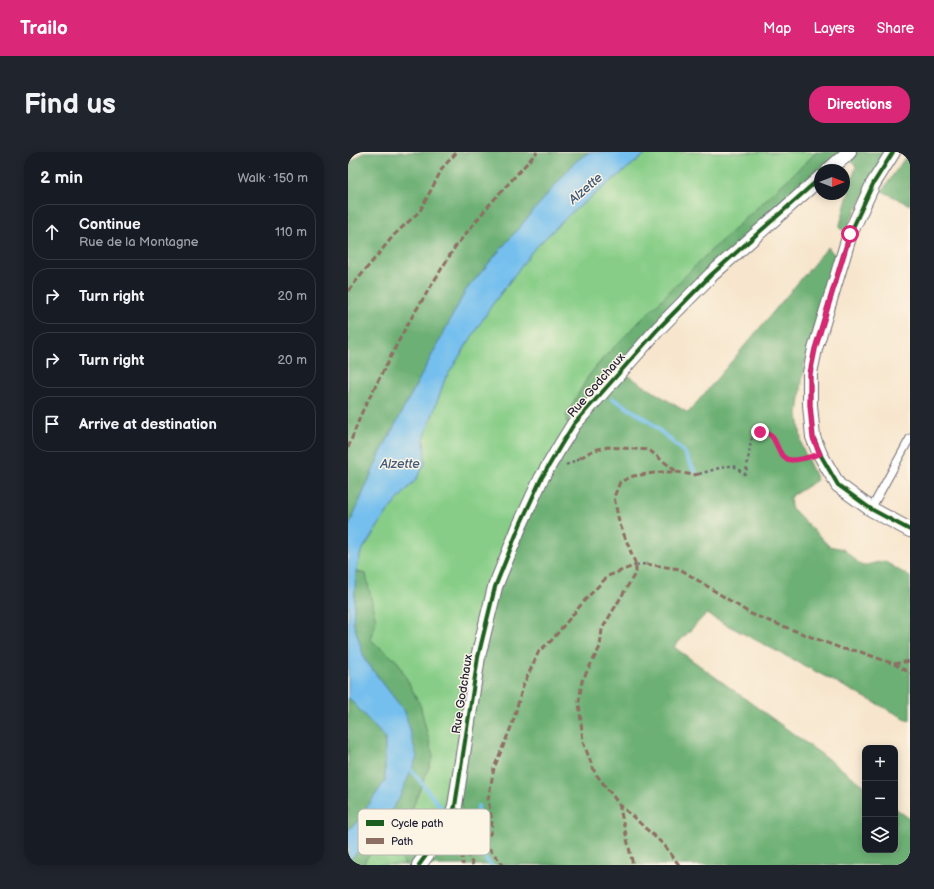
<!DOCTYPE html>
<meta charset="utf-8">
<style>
:root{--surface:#171b24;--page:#20242c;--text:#f1f3f6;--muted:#9ea1a6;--line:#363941;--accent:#db2777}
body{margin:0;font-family:"Balsamiq Sans",sans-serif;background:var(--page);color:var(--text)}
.controls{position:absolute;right:12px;bottom:12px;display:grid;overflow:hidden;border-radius:8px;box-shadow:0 2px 10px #0003}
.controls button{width:36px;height:36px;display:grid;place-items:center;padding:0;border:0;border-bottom:1px solid var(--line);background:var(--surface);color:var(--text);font:20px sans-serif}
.compass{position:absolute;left:466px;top:12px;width:36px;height:36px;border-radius:50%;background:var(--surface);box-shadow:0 2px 10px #0003;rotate:90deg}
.stop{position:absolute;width:12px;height:12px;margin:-9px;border:3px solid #db2777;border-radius:50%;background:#fff}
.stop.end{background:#db2777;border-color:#fff;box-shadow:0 1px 4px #0008}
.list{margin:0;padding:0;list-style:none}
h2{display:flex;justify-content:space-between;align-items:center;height:52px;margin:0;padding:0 16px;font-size:17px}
h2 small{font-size:13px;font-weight:400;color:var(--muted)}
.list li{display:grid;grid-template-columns:26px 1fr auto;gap:12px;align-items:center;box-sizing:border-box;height:56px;margin:0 8px 8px;padding:0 8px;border:1px solid var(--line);border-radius:16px}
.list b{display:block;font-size:15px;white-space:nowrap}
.list p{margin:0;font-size:13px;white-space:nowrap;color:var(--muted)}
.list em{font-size:13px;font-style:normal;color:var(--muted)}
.icon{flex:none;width:22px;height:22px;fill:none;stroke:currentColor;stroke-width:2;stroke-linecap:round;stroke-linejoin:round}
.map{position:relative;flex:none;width:562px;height:713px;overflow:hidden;border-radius:16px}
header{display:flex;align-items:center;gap:24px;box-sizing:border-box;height:56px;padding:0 20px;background:var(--accent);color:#fff}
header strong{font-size:19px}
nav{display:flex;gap:22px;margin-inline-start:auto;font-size:14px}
.intro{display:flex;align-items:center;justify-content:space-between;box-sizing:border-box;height:96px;padding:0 24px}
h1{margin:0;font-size:28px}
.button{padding:10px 18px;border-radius:16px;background:var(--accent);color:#fff;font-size:14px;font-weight:700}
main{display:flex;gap:24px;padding:0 24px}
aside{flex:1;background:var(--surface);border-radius:16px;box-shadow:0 2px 10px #0003}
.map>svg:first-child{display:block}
.green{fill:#87cd87;stroke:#547861}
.forest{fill:#6db074;stroke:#486958}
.water{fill:#75bfee;stroke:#4c7094}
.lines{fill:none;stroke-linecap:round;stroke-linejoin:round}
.stream{stroke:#75bfee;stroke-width:4}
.service-casing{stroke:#6d676e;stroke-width:9}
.minor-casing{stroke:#6d676e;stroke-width:16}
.path{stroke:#6d676e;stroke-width:2.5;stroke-dasharray:3 3;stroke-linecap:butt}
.service{stroke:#fff;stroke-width:7}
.minor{stroke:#fff;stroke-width:14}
.quiet{stroke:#8d6e63;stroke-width:3;stroke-dasharray:6 3;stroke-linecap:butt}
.cycleway-casing{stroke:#fcf5e5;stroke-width:6}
.cycleway{stroke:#1b5e20;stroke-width:4}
.route{stroke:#db2777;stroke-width:5}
.labels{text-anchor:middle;stroke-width:3;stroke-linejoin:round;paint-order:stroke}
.street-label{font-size:12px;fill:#22223b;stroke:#fcf5e5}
.water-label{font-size:13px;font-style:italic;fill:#3f597a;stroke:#fcf5e5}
.key{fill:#fcf5e5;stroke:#bbb6b2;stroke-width:1}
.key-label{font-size:11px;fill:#22223b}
</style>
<header>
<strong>Trailo</strong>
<nav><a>Map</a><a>Layers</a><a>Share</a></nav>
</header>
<div class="intro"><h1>Find us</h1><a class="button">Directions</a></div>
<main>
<aside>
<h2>2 min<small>Walk · 150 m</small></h2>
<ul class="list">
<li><svg class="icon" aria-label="ahead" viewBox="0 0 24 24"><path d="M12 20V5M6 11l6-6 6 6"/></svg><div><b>Continue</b><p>Rue de la Montagne</p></div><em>110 m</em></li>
<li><svg class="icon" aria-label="right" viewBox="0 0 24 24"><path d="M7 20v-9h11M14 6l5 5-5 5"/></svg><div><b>Turn right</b></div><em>20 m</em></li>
<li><svg class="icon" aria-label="right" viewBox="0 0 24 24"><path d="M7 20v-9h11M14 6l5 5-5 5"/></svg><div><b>Turn right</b></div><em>20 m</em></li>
<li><svg class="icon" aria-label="arrive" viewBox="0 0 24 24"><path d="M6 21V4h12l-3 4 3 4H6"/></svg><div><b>Arrive at destination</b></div></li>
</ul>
</aside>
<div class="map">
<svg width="562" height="713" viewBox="0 0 562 713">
<rect width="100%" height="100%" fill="#fcf5e5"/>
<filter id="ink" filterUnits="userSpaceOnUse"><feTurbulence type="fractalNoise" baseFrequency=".025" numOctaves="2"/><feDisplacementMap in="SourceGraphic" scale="8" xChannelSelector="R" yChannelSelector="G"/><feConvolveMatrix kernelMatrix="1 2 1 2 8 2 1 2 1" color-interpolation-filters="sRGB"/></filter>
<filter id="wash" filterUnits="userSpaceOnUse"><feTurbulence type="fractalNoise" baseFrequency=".012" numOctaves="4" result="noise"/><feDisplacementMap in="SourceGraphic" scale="16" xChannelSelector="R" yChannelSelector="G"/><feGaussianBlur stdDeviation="0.9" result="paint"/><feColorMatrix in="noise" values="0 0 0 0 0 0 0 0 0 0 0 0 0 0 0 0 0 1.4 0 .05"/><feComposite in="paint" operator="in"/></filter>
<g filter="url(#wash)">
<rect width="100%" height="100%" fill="#f7e6cd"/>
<!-- green -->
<polygon class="green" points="300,0 469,0 353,108 256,205 240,225 219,262 226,272 116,667 136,691 71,713 63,713 71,705 48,696 57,713 16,713 17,708 37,683 45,688 62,662 85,605 72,553 50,511 22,488 18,422 8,420 13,400 40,359 69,326 77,312 76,287 97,227 144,153 185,98 222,62"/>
<!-- forest -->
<g class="forest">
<polygon points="16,0 241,0 227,10 118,138 32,302 0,376 0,12"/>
<polygon points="469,0 539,0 497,79 491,76 508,14 497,4 481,18 472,18 472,26 272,219 340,261 480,95 488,105 456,213 450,262 454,295 469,328 442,345 443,355 481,394 495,397 514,414 536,409 562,425 562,569 358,462 326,495 517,634 517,698 547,698 547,656 562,667 562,713 71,713 97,690 136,691 116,667 109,637 147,435 226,272 218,270 219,262 240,225 256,205 353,108"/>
<polygon points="561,0 562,0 562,53 534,39"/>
<polygon points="8,420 18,422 28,469 23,488 50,510 72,553 85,605 62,662 44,689 37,683 17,708 16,713 0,713 0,709 21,689 57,560 17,508 5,470"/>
<polygon points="0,545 37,586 37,629 8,671 0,678"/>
<polygon points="53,690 66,691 71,705 63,713 57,713 48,696"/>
</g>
<!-- water -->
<polygon class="water" points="241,0 300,0 222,62 185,98 144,153 97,227 76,287 77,312 69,326 40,359 13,400 8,420 5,470 17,508 57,560 69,605 51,647 21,689 0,709 0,678 8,671 37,629 37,586 0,545 0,376 32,302 118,138 227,10"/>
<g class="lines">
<!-- stream -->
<g class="stream">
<polyline points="264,246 301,269 336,300 347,320"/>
<polyline points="61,615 98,662"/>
<polyline points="108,673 143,713"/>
<polyline points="121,687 135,682 136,673 129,664 130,654"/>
</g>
</g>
</g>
<g filter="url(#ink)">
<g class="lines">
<!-- service casing -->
<g class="service-casing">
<polyline id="service" points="523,357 562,286"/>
</g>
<!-- minor casing -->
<g class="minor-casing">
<g id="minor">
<polyline points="545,0 525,32 502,82 467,197 462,221 462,253 465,285 472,302 490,333 523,357 562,378"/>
<polyline points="481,18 501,0"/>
<polyline points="71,713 101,672 107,654 130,505 147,435 172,373 193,327 213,293 226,272 310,177 363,123 472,26"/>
</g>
</g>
<!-- path -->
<g class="path">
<polyline points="218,313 232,306"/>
<polyline points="351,322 378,314 386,314 396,322 398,321 403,288 406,283 412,280 418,280 423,284 434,304 442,308 460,305"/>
<polyline points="288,413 298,412"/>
</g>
<!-- service -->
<use href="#service" class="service"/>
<!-- minor -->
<use href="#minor" class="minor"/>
<!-- quiet -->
<g class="quiet">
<polyline points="0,139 46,83 72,59 95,15 109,0"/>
<polyline points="0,296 14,260 59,173 107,95 141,53 189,0"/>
<polyline points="232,306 242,300 250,297 260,295 301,298 329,320"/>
<polyline points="298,412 332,417 403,462 495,497 510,499 546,512 562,521"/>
<polyline points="546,512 562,509"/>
<polyline points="271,652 285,713"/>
<polyline points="107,654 116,667 155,713"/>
<polyline points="111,684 125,713"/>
<polyline points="136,691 143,680 144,669 140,648 146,616 164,573 175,534 191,499 203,489 237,448 260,424 288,413"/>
<polyline points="113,692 115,713"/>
<polyline points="331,713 317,694 271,652 247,621 235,590 231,550 234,529 252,495 254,477 288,420 288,413 271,370 266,345 272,330 285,324 313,320 329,320 345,323 351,322"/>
</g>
<!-- cycleway casing -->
<g class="cycleway-casing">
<g id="cycleway">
<polyline points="545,0 525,32 502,82 467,197 462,221 462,253 465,285 472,302 490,333 523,357 562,378"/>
<polyline points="71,713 101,672 107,654 130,505 147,435 172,373 193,327 213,293 226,272 310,177 363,123 472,26"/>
</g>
</g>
<!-- cycleway -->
<use href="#cycleway" class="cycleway"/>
</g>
</g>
<g class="lines" filter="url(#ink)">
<!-- route -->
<path class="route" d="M412 280C413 280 418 280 418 280 431 285 428 307 443 308 452 309 463 304 472 302L465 286 462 253V222L467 197 502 82"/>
</g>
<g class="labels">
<!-- street labels -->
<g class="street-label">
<text transform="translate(248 233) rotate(-49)" y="4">Rue Godchaux</text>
<text transform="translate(114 542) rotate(-81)" y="4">Rue Godchaux</text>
</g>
<!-- water labels -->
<g class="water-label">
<text transform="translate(237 36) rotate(-41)" y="5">Alzette</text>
<text x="52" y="316">Alzette</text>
</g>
</g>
<!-- legend -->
<rect x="10" y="657" width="132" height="46" rx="6" class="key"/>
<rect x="18" y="668" width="18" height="6" fill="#1b5e20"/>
<rect x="18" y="686" width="18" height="6" fill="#8d6e63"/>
<g class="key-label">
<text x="43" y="675">Cycle path</text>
<text x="43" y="693">Path</text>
</g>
</svg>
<div class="controls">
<button>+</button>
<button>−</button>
<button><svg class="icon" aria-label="layers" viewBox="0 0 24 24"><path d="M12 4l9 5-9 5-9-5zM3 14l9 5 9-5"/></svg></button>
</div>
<svg class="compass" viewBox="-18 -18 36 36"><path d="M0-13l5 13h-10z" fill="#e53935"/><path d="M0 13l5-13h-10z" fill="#9ea1a6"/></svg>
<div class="stop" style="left:502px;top:82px"></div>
<div class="stop end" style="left:412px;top:280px"></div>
</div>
</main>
